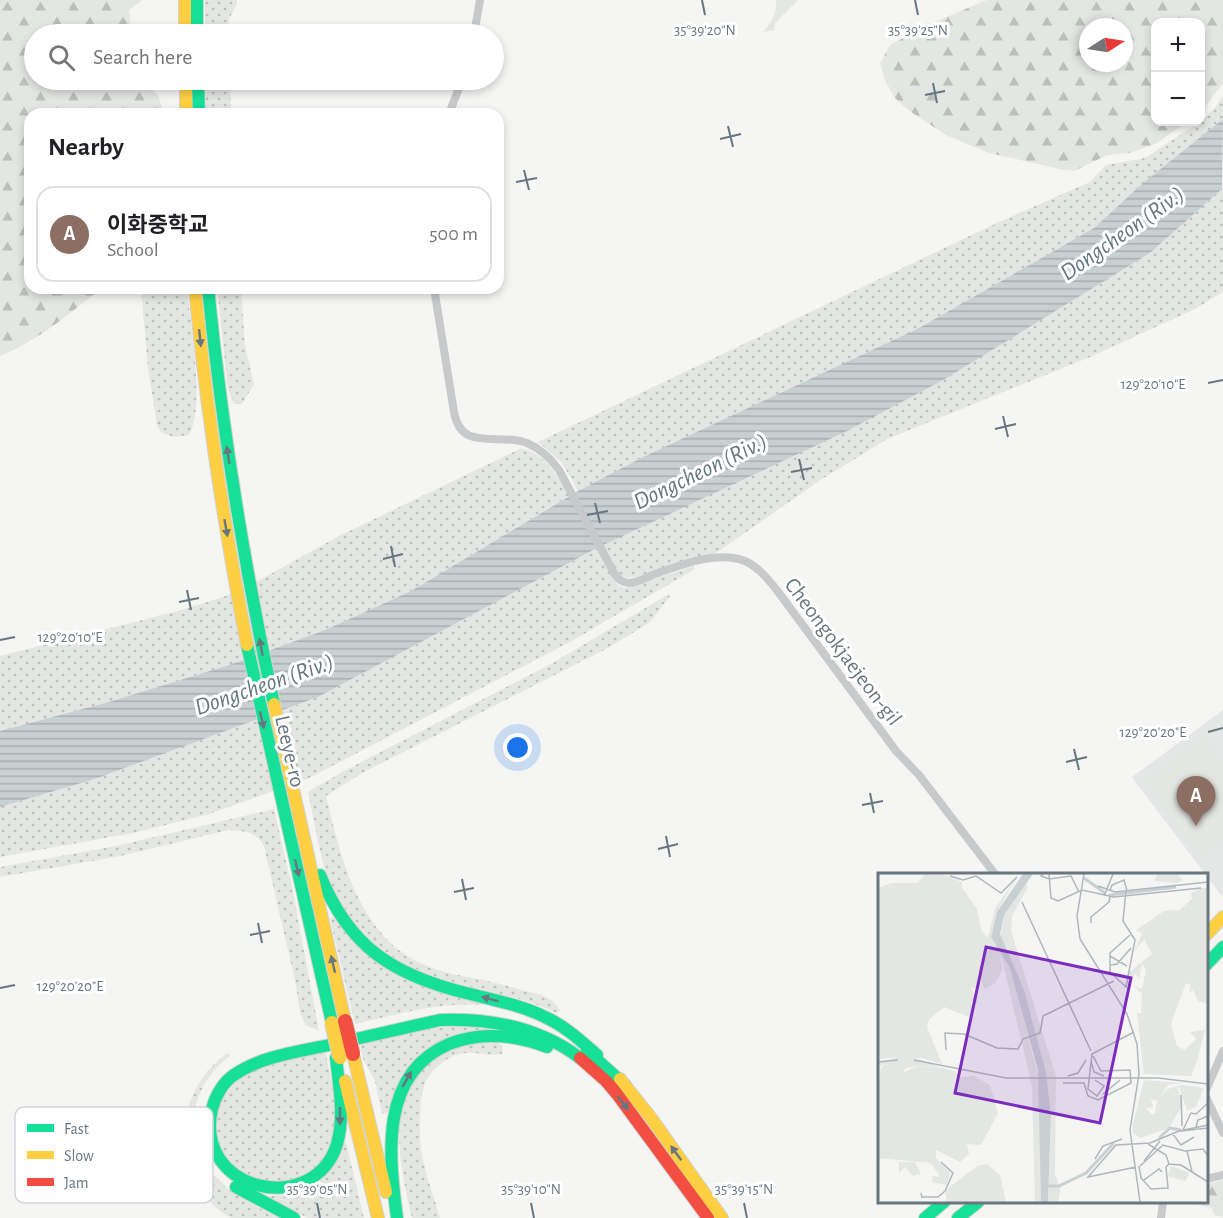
<!DOCTYPE html>
<meta charset="utf-8">
<style>
:root{--surface:#fff;--page:#f2f2f2;--text:#202124;--muted:#757577;--line:#e0e0e0;--accent:#d93025}
body{margin:0;font-family:"Alegreya Sans","Noto Sans KR",sans-serif;background:var(--page);color:var(--text)}
.controls{position:absolute;right:18px;top:18px;display:grid;overflow:hidden;border-radius:12px;box-shadow:0 3px 9px #0003}
.controls button{width:54px;height:54px;display:grid;place-items:center;padding:0;border:0;border-bottom:2px solid var(--line);background:var(--surface);color:var(--text);font:30px sans-serif}
.compass{position:absolute;left:1079px;top:18px;width:54px;height:54px;border-radius:50%;background:var(--surface);box-shadow:0 3px 9px #0003;rotate:78deg}
.you{position:absolute;left:518px;top:748px;width:21px;height:21px;margin:-15px;border:4px solid #fff;border-radius:50%;background:#1a73e8;box-shadow:0 0 0 9px #1a73e833}
.badge{display:grid;place-items:center;width:39px;height:39px;border-radius:50%;background:var(--accent);color:#fff;font-size:20px;font-weight:700}
.pin{position:absolute;translate:-50% -50px;filter:drop-shadow(0 2px 3px #0008)}
.pin::after{content:'';position:absolute;top:32px;width:21px;height:18px;background:inherit;clip-path:polygon(0 0,100% 0,50% 100%)}
.list{margin:0;padding:0;list-style:none}
h2{display:flex;justify-content:space-between;align-items:center;height:78px;margin:0;padding:0 24px;font-size:26px}
h2 small{font-size:20px;font-weight:400;color:var(--muted)}
.list li{display:grid;grid-template-columns:39px 1fr auto;gap:18px;align-items:center;box-sizing:border-box;height:96px;margin:0 12px 12px;padding:0 12px;border:2px solid var(--line);border-radius:18px}
.list b{display:block;font-size:22px;white-space:nowrap}
.list p{margin:0;font-size:20px;white-space:nowrap;color:var(--muted)}
.list em{font-size:20px;font-style:normal;color:var(--muted)}
.icon{flex:none;width:33px;height:33px;fill:none;stroke:currentColor;stroke-width:2;stroke-linecap:round;stroke-linejoin:round}
.map{position:relative;flex:none;width:1223px;height:1218px;overflow:hidden}
.search{position:absolute;background:var(--surface);box-shadow:0 3px 9px #0003;left:24px;top:24px;width:480px;height:66px;display:flex;align-items:center;gap:15px;box-sizing:border-box;padding:0 21px;border-radius:33px;color:var(--muted);font-size:22px}
.panel{position:absolute;background:var(--surface);box-shadow:0 3px 9px #0003;left:24px;top:108px;width:480px;height:186px;border-radius:18px}
.map>svg:first-child{display:block}
.built{fill:#e5e6e6}
.grass{fill:url(#grass-dots)}
.forest{fill:url(#forest-firs);fill-rule:evenodd}
.garden{fill:#e3e6e2}
.water{fill:url(#water-rules)}
.lines{fill:none;stroke-linecap:round;stroke-linejoin:round}
.fast-casing{stroke:#d1d2d2;stroke-width:14}
.slow-casing{stroke:#d1d2d2;stroke-width:14}
.jam-casing{stroke:#d1d2d2;stroke-width:14}
.street{stroke:#c7c9ca;stroke-width:8}
.fast{stroke:#16e098;stroke-width:12}
.slow{stroke:#ffcf43;stroke-width:12}
.jam{stroke:#f24e42;stroke-width:12}
.slow-bridge-casing{stroke:#d1d1d1;stroke-width:16;stroke-linecap:butt}
.jam-bridge-casing{stroke:#d1d1d1;stroke-width:16;stroke-linecap:butt}
.slow-bridge{stroke:#ffcf43;stroke-width:14}
.jam-bridge{stroke:#f24e42;stroke-width:14}
.oneway{fill:#687680}
.ticks{fill:none;stroke:#687680;stroke-width:2}
.labels{text-anchor:middle;stroke-width:6;stroke-linejoin:round;paint-order:stroke}
.street-label{font-size:22px;fill:#687680;stroke:#fff}
.water-label{font-size:24px;font-style:italic;fill:#64777d;stroke:#fff}
.inset-river{fill:none;stroke:#c9d0d2;stroke-width:3}
.inset-road{fill:none;stroke:#b0b7bc;stroke-width:1.5}
.view{fill:#7b2cbf;fill-opacity:0.15;stroke:#7b2cbf;stroke-width:3}
.inset-edge{fill:none;stroke:#687680;stroke-width:3}
.key{fill:#fff;stroke:#d2d6d9;stroke-width:1.5}
.key-label{font-size:16px;fill:#687680}
.ticks-label{font-size:15px;text-anchor:middle;fill:#687680;stroke:#fff;stroke-width:6;stroke-linejoin:round;paint-order:stroke}
</style>
<div class="map">
<svg width="1223" height="1218" viewBox="0 0 1223 1218">
<defs>
<pattern id="grass-dots" width="8" height="8" patternUnits="userSpaceOnUse" patternTransform="scale(1.5)"><rect width="8" height="8" fill="#e3e6e2"/><path d="M2 2h.1M6 6h.1" fill="none" stroke="#bcbfbc" stroke-width="1.8" stroke-linecap="round"/></pattern>
<pattern id="forest-firs" width="22" height="20" patternUnits="userSpaceOnUse" patternTransform="scale(1.5)"><rect width="22" height="20" fill="#e3e6e2"/><path d="M5 1l3.5 6h-7zM16 11l3.5 6h-7z" fill="#bcbfbc"/></pattern>
<pattern id="water-rules" width="6" height="5" patternUnits="userSpaceOnUse" patternTransform="scale(1.5)"><rect width="6" height="5" fill="#c9d0d2"/><path d="M0 2.5h6" fill="none" stroke="#a7adb0"/></pattern>
</defs>
<rect width="100%" height="100%" fill="#f5f5f4"/>
<!-- built -->
<polygon class="built" points="1223,710 1223,893 1221,895 1132,777"/>
<!-- grass -->
<g class="grass">
<polygon points="205,0 237,0 237,4 229,19 228,34 205,34"/>
<polygon points="206,80 230,80 231,114 206,114"/>
<polygon points="1223,96 1223,119 1143,183 1094,228 919,328 643,457 578,491 562,463 538,442 999,222 1090,182 1106,165 1145,158 1200,122 1215,108"/>
<polygon points="1223,188 1223,292 1195,309 1090,357 887,439 819,481 716,553 664,567 637,577 626,578 619,574 611,574 619,586 625,588 694,566 695,569 570,642 307,779 209,814 138,832 0,857 0,807 95,779 318,697 597,548 945,379 1150,253"/>
<path d="M141 288H187C190 322 206 408 189 435L173 437 161 432 157 425 148 368Z"/>
<polygon points="217,288 241,288 245,346 254,384 242,404 234,404 228,389"/>
<path d="M520 449C543 450 559 478 569 496L411 591 325 630 229 665 112 701 0 731V656L178 611 223 597 258 581 337 537Z"/>
<path d="M669 594 670 596 650 622 608 648 362 773 326 796C340 854 356 926 412 959 438 974 468 976 496 983 511 987 526 991 541 995L553 1001 560 1010 557 1013C525 998 491 992 456 983 395 967 348 935 326 873 318 847 314 819 308 792L342 772 551 664Z"/>
<path d="M274 809 293 892 319 1031 306 1025 300 1013 296 985 264 846C255 831 245 831 228 830L120 856 0 877V867L116 846Z"/>
<path d="M334 917 365 954 484 1002 483 1005C439 1002 398 1014 355 1024L330 919Z"/>
<polygon points="488,1025 487,1032 445,1039 389,1112 382,1114 375,1081 363,1059 360,1044 431,1028"/>
<path d="M474 1043H497L503 1046 502 1054C487 1057 472 1049 456 1055 444 1059 427 1073 424 1086 419 1100 419 1141 422 1155 426 1176 434 1197 440 1218H412C399 1161 382 1088 443 1052 451 1047 464 1045 474 1043Z"/>
<path d="M325 1051C330 1073 336 1097 335 1120 334 1129 331 1143 328 1152 316 1179 273 1193 248 1177 238 1171 229 1161 220 1153L214 1108 247 1069Z"/>
<path d="M228 1053 230 1056C185 1089 182 1146 223 1184 239 1199 260 1208 279 1218 268 1218 242 1218 233 1218 221 1215 205 1197 199 1187 172 1141 184 1083 228 1053Z"/>
<polygon points="342,1143 346,1143 364,1218 308,1218 268,1198 270,1196 289,1195"/>
</g>
<!-- forest -->
<g class="forest">
<path d="M0 0H142L129 10 132 34H34V80H141L158 95 164 114H30V288H102C70 313 38 341 0 356Z"/>
<path d="M776 0H798L775 23 774 30 763 32C771 23 778 12 776 0Z"/>
<path d="M987 0H1223V83L1201 112 1200 22H1156V122H1187L1157 143 1130 153 1107 155 1075 171 1064 170 989 153 946 135 908 110 894 97 885 80 880 63 890 45 923 27ZM1088 27H1124V63H1088Z"/>
<polygon points="1223,1180 1223,1217 1214,1215 1212,1208 1196,1204 1195,1202 1206,1202 1207,1184"/>
</g>
<!-- garden -->
<polygon class="garden" points="1203,735 1223,762 1223,843 1201,860 1142,780"/>
<!-- water -->
<polygon class="water" points="1223,119 1222,189 1150,253 945,379 847,431 597,548 318,697 95,779 0,807 0,731 112,701 229,665 325,630 411,591 578,491 643,457 919,328 1094,228 1143,183"/>
<g class="lines">
<!-- fast casing -->
<g class="fast-casing">
<g id="fast">
<polyline points="197,0 197,34"/>
<polyline points="198,80 199,114"/>
<path d="M208 288C222 428 244 566 274 704"/>
<polyline points="247,645 332,1023"/>
<path d="M320 875C349 947 393 975 466 993 493 1000 521 1005 545 1017 565 1026 581 1041 597 1055"/>
<polyline points="1206,965 1223,947"/>
<polyline points="587,1051 625,1085"/>
<path d="M336 1058C339 1086 345 1116 337 1144 314 1218 193 1192 212 1109 215 1097 223 1082 234 1075 262 1056 296 1052 329 1045 366 1037 403 1028 440 1020 491 1018 539 1027 580 1058"/>
<polyline points="236,1187 294,1218"/>
<path d="M397 1218C389 1156 379 1074 449 1044 481 1031 515 1035 547 1047"/>
<polyline points="925,1218 944,1202"/>
<polyline points="958,1218 978,1202"/>
</g>
</g>
<!-- slow casing -->
<g class="slow-casing">
<g id="slow">
<polyline points="185,0 185,34"/>
<polyline points="186,80 186,114"/>
<path d="M195 288C206 408 224 526 247 645"/>
<polyline points="274,704 345,1021"/>
<polyline points="1206,935 1223,917"/>
<polyline points="353,1054 386,1192"/>
<polyline points="620,1079 651,1118 722,1218"/>
<polyline points="345,1081 378,1218"/>
</g>
</g>
<!-- jam casing -->
<g class="jam-casing">
<polyline id="jam" points="580,1058 606,1081 617,1094 708,1218"/>
</g>
<!-- street -->
<g class="street">
<polyline points="474,34 480,0"/>
<polyline points="449,114 462,80"/>
<path d="M434 288 454 412C461 453 499 432 527 443 539 448 551 459 559 470L614 573C618 579 622 583 629 583 638 583 647 577 655 574 681 565 718 550 745 561 758 567 767 578 776 589L896 751 919 775 995 874"/>
<polyline points="1206,1090 1223,1051"/>
<polyline points="1206,1097 1223,1133"/>
<polyline points="1206,1179 1223,1175"/>
<polyline points="1161,1218 1163,1202"/>
</g>
<!-- fast -->
<use href="#fast" class="fast"/>
<!-- slow -->
<use href="#slow" class="slow"/>
<!-- jam -->
<use href="#jam" class="jam"/>
<!-- slow-bridge casing -->
<g class="slow-bridge-casing">
<polyline id="slow-bridge" points="332,1023 340,1057"/>
</g>
<!-- jam-bridge casing -->
<g class="jam-bridge-casing">
<polyline id="jam-bridge" points="345,1021 353,1054"/>
</g>
<!-- slow-bridge -->
<use href="#slow-bridge" class="slow-bridge"/>
<!-- jam-bridge -->
<use href="#jam-bridge" class="jam-bridge"/>
</g>
<!-- one-way arrows -->
<defs><path id="oneway-solid" d="M-6-.8H1V-3.2L6.5 0L1 3.2V.8H-6Z" transform="scale(1.5)"/></defs>
<g class="oneway">
<use href="#oneway-solid" transform="translate(200 338) rotate(84)"/>
<use href="#oneway-solid" transform="translate(228 455) rotate(-99)"/>
<use href="#oneway-solid" transform="translate(226 528) rotate(80)"/>
<use href="#oneway-solid" transform="translate(261 647) rotate(-101)"/>
<use href="#oneway-solid" transform="translate(262 720) rotate(77)"/>
<use href="#oneway-solid" transform="translate(297 868) rotate(77)"/>
<use href="#oneway-solid" transform="translate(333 964) rotate(-103)"/>
<use href="#oneway-solid" transform="translate(490 999) rotate(-165)"/>
<use href="#oneway-solid" transform="translate(407 1079) rotate(-60)"/>
<use href="#oneway-solid" transform="translate(623 1103) rotate(52)"/>
<use href="#oneway-solid" transform="translate(340 1116) rotate(90)"/>
<use href="#oneway-solid" transform="translate(676 1153) rotate(-126)"/>
</g>
<!-- ticks -->
<path class="ticks" d="M702 0 705 15M915 0 918 15M933 83 937 103M925 95 945 91M728 126 733 147M720 139 741 134M524 170 529 190M516 182 537 178M1208 383 1223 380M1003 416 1008 437M995 429 1016 424M799 459 804 480M791 472 812 468M595 503 600 523M587 515 608 511M391 546 395 567M383 559 403 554M187 590 191 610M179 602 199 598M0 640 15 637M1208 732 1223 728M1074 749 1079 770M1066 762 1087 757M870 793 874 813M862 805 883 801M666 836 670 857M658 849 678 844M462 879 466 900M454 892 474 888M258 923 262 943M250 935 270 931M0 988 15 985M317 1203 320 1218M531 1203 534 1218M744 1203 747 1218"/>
<g class="labels">
<!-- street labels -->
<g class="street-label">
<text transform="translate(844 651) rotate(53)" y="8">Cheongokjaejeon-gil</text>
<text transform="translate(291 751) rotate(77)" y="8">Leeye-ro</text>
</g>
<!-- water labels -->
<g class="water-label">
<text transform="translate(1122 233) rotate(-35)" y="8">Dongcheon (Riv.)</text>
<text transform="translate(700 471) rotate(-26)" y="8">Dongcheon (Riv.)</text>
<text transform="translate(264 684) rotate(-19)" y="8">Dongcheon (Riv.)</text>
</g>
</g>
<!-- overview -->
<g transform="translate(878 873)">
<rect width="330" height="330" fill="#f5f5f4"/>
<path d="M139 4 119 39 113 64 132 95 139 118 150 163 143 167 124 86 109 68 117 36ZM148 11 150 14 134 43 133 58 178 203 177 301 181 312H171L173 243 168 199 146 117 122 66 126 42ZM150 164 162 209 163 329H157L154 214 144 169ZM25 179 39 182 44 185H37L62 194 40 193 28 195 24 200 17 199 10 191 0 194V190L20 184 1 186 2 183ZM21 289H37L43 301 35 303 27 294 21 300ZM183 312 180 329H170L171 313Z" fill="#e3e6e2"/>
<path d="M47 1 69 3 84 9V15L99 36 103 57 121 79 125 96 117 110 107 116 100 100 99 115H93L100 130H93L95 139 91 144 66 134 51 146 49 154 64 191 25 179 0 184V15L13 10H40ZM280 1H299L305 7 300 10 276 8ZM323 15H330V131L320 128 315 117 311 120 313 112 308 110 293 151 299 173 307 177 318 166 312 159 327 157 319 188 313 203 266 201 259 140H263L264 121 256 113 264 116 268 97 264 90 261 106 258 101 249 108V101L274 81 266 66 257 78 264 61 258 57 286 38 301 37 314 26 313 20ZM8 191 24 200 40 193 65 195 76 198 82 204 96 203 112 212 120 240 103 272 89 271 91 281 82 289 58 277V285L72 299 69 312 54 309 55 303 62 304 53 290 0 285V212L3 195ZM266 207 304 210 290 212 280 228 273 226 275 234 268 235 273 241H277L278 231 289 216 299 214 305 231 291 255 262 265 255 260V251ZM304 212 326 215 318 234 309 238 301 214 290 215ZM109 291 122 302 128 329H68V317L99 293Z" fill="#e3e6e2"/>
<path d="M293 293 312 300 307 308 290 303Z" fill="#e3e6e2"/>
<path d="M145 1H155L126 42 122 61 146 117 168 199 173 243 170 329H163L160 197 132 95 113 64 119 39Z" fill="#c9d0d2"/>
<path class="inset-river" d="M206 5 227 20M231 22 298 14M281 265 292 255 303 257M170 313H181L208 300 236 270"/>
<path class="inset-road" d="M165 1 163 3 171 6 193 3 201 19M171 1 173 25 180 28 204 17 236 24 323 15M206 1 199 43 202 66 249 141 259 171 261 201 252 257 262 329M72 3 85 7 98 3 123 20 139 4M220 13 237 19 330 9M232 18 234 12 246 7 249 18M248 18 245 48 257 67 248 114 232 99V80L252 62M226 23 235 1M144 29 213 178M213 50V44L231 29 232 24M232 83 249 93M233 92 239 91 253 75M68 177 67 160 86 161 119 175 140 176 145 166 162 160 165 143 236 108M36 187 128 205H280L330 211M213 188 216 199 226 203M0 189 20 187M190 203 200 200 208 187M217 207 226 213 219 223 210 216 214 181 256 159M185 210H206L210 223 220 227 253 210 252 197 223 198 215 183M225 221 242 207M303 222 304 253M318 254 320 247 330 243M305 257 313 240 318 241 330 230M303 258 330 255M294 260 303 272 316 264M270 271 288 282 291 291M309 278 314 299M217 286 225 273 244 266M266 288 282 268M261 293 263 305 273 316 290 315 288 294 291 291 303 292 330 309M262 293 285 272 307 278 325 276 330 283M258 294 210 304 238 272 272 270 301 258 330 252M266 307 281 296 284 299M43 320 44 324H60L67 318 75 300 63 289"/>
<path class="view" d="M108 74 253 105 222 250 77 220Z"/>
<rect width="330" height="330" class="inset-edge"/>
</g>
<!-- legend -->
<rect x="15" y="1107" width="198" height="96" rx="9" class="key"/>
<rect x="27" y="1124" width="27" height="8" fill="#16e098"/>
<rect x="27" y="1151" width="27" height="8" fill="#ffcf43"/>
<rect x="27" y="1178" width="27" height="8" fill="#f24e42"/>
<g class="key-label">
<text x="64" y="1134">Fast</text>
<text x="64" y="1161">Slow</text>
<text x="64" y="1188">Jam</text>
</g>
<g class="ticks-label">
<text x="705" y="35">35°39'20"N</text>
<text x="918" y="35">35°39'25"N</text>
<text x="1153" y="389">129°20'10"E</text>
<text x="70" y="642">129°20'10"E</text>
<text x="1153" y="737">129°20'20"E</text>
<text x="70" y="991">129°20'20"E</text>
<text x="317" y="1194">35°39'05"N</text>
<text x="531" y="1194">35°39'10"N</text>
<text x="744" y="1194">35°39'15"N</text>
</g>
</svg>
<div class="controls">
<button>+</button>
<button>−</button>
</div>
<svg class="compass" viewBox="-18 -18 36 36"><path d="M0-13l5 13h-10z" fill="#e53935"/><path d="M0 13l5-13h-10z" fill="#757577"/></svg>
<div class="you"></div>
<div class="pin badge" style="left:1196px;top:826px;background:#8d6e63">A</div>
<div class="search"><svg class="icon" aria-label="search" viewBox="0 0 24 24"><circle cx="10" cy="10" r="6"/><path d="M15 15l6 6"/></svg>Search here</div>
<section class="panel">
<h2>Nearby<small></small></h2>
<ul class="list">
<li><span class="badge" style="background:#8d6e63">A</span><div><b>이화중학교</b><p>School</p></div><em>500 m</em></li>
</ul>
</section>
</div>
